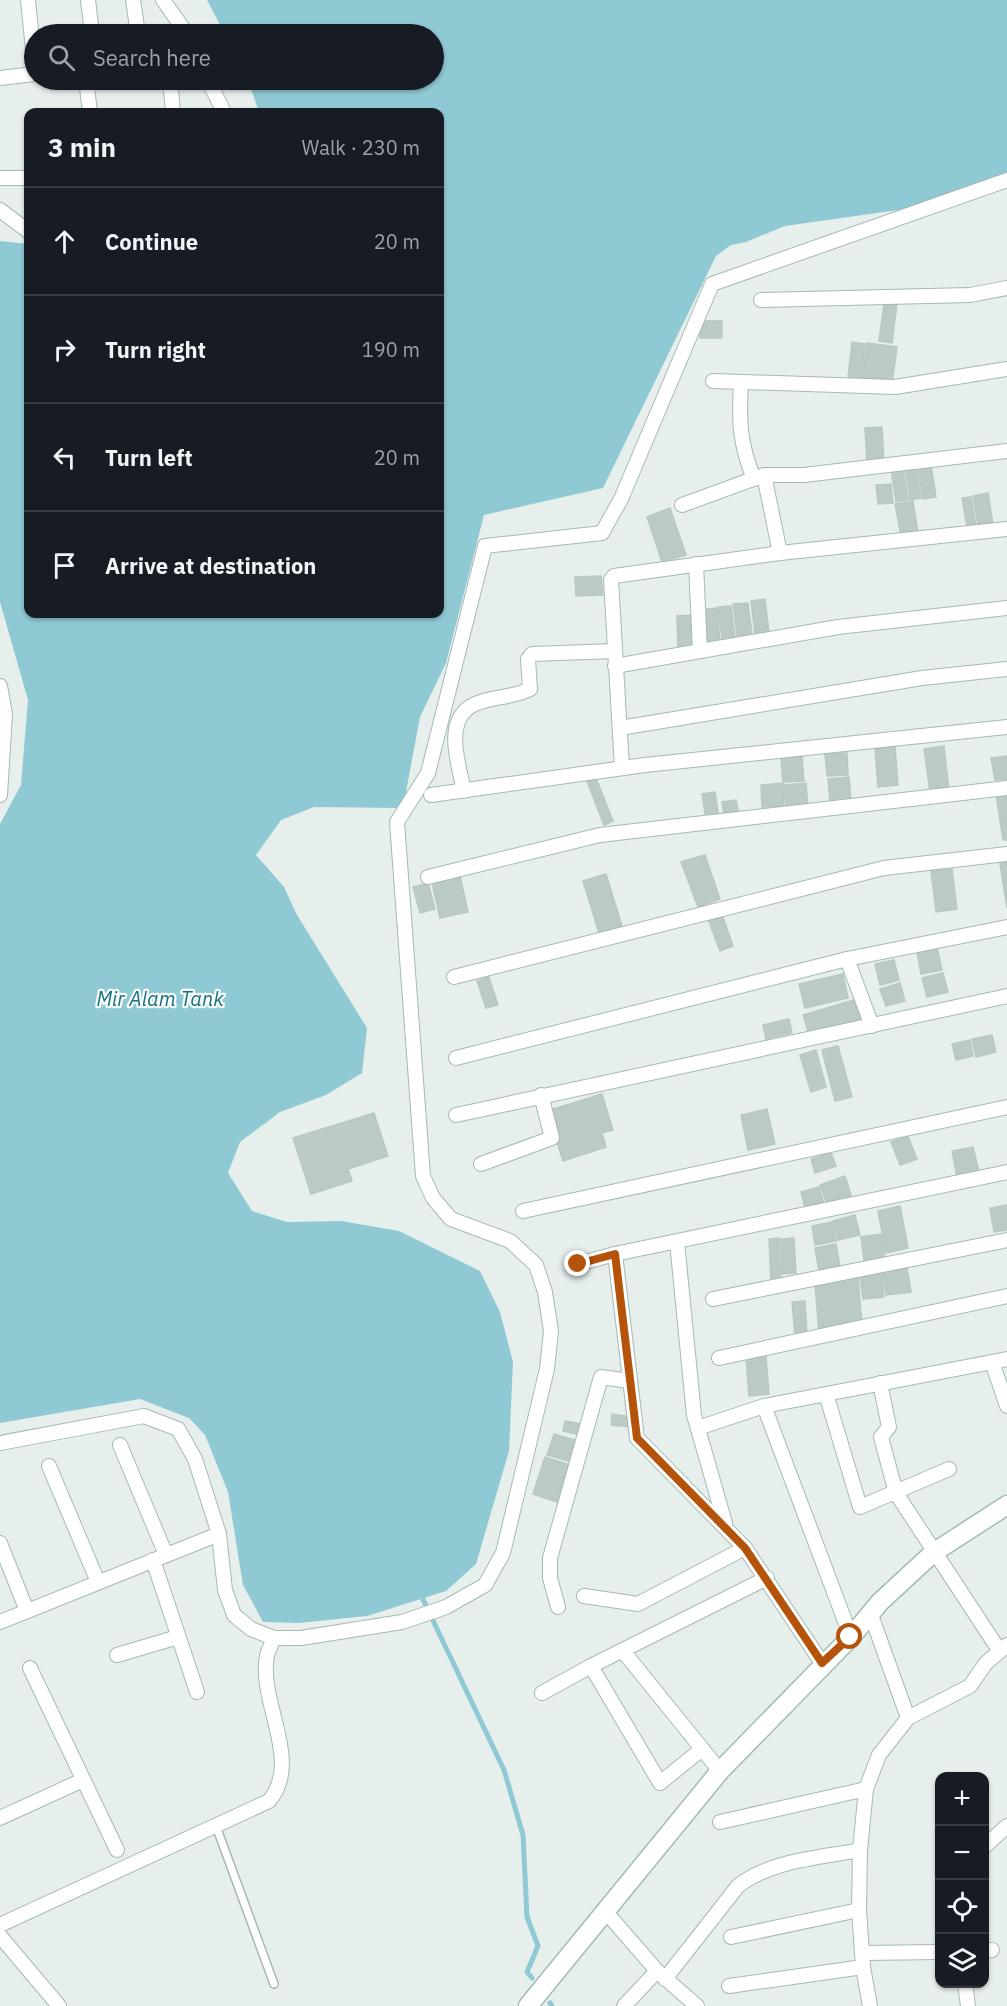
<!DOCTYPE html>
<meta charset="utf-8">
<style>
:root{--surface:#171b24;--page:#242831;--text:#f1f3f6;--muted:#9ea1a6;--line:#363941}
body{margin:0;font-family:"IBM Plex Sans",sans-serif;background:var(--page);color:var(--text)}
.controls{position:absolute;right:18px;bottom:18px;display:grid;overflow:hidden;border-radius:12px;box-shadow:0 2px 4px #0004}
.controls button{width:54px;height:54px;display:grid;place-items:center;padding:0;border:0;border-bottom:2px solid var(--line);background:var(--surface);color:var(--text);font:30px sans-serif}
.stop{position:absolute;width:18px;height:18px;margin:-14px;border:4px solid #b45309;border-radius:50%;background:#fff}
.stop.end{background:#b45309;border-color:#fff;box-shadow:0 2px 6px #0008}
.list{margin:0;padding:0;list-style:none}
h2{display:flex;justify-content:space-between;align-items:center;height:78px;margin:0;padding:0 24px;font-size:26px}
h2 small{font-size:20px;font-weight:400;color:var(--muted)}
.list li{display:grid;grid-template-columns:39px 1fr auto;gap:18px;align-items:center;box-sizing:border-box;height:108px;padding:0 24px;border-top:2px solid var(--line)}
.list b{display:block;font-size:22px;white-space:nowrap}
.list em{font-size:20px;font-style:normal;color:var(--muted)}
.icon{flex:none;width:33px;height:33px;fill:none;stroke:currentColor;stroke-width:2;stroke-linecap:round;stroke-linejoin:round}
.map{position:relative;flex:none;width:1007px;height:2006px;overflow:hidden}
.search{position:absolute;background:var(--surface);box-shadow:0 2px 4px #0004;left:24px;top:24px;width:420px;height:66px;display:flex;align-items:center;gap:15px;box-sizing:border-box;padding:0 21px;border-radius:33px;color:var(--muted);font-size:22px}
.panel{position:absolute;background:var(--surface);box-shadow:0 2px 4px #0004;left:24px;top:108px;width:420px;height:510px;border-radius:12px}
.map>svg:first-child{display:block}
.water{fill:#8ec9d4}
.lines{fill:none;stroke-linecap:round;stroke-linejoin:round}
.stream{stroke:#8ec9d4;stroke-width:5}
.building{fill:#bbcac4;stroke:#b8c9c2;stroke-width:1.5}
.lane-casing{stroke:#a8b8b2;stroke-width:10}
.street-casing{stroke:#a8b8b2;stroke-width:16}
.secondary-casing{stroke:#a4bbb3;stroke-width:21}
.lane{stroke:#fff;stroke-width:7}
.street{stroke:#fff;stroke-width:14}
.secondary{stroke:#fff;stroke-width:18}
.route{stroke:#b45309;stroke-width:8}
.labels{text-anchor:middle;stroke-width:4.5;stroke-linejoin:round;paint-order:stroke}
.water-label{font-size:20px;font-style:italic;fill:#1c6f80;stroke:#f7fbf9}
</style>
<div class="map">
<svg width="1007" height="2006" viewBox="0 0 1007 2006">
<rect width="100%" height="100%" fill="#e6efeb"/>
<!-- water -->
<polygon class="water" points="207,0 1007,0 1007,176 919,207 785,226 746,242 731,245 716,256 603,488 484,515 446,663 420,717 403,808 314,807 281,820 256,855 284,887 297,915 367,1028 362,1073 326,1095 280,1112 240,1142 228,1173 252,1211 287,1222 341,1221 399,1231 480,1271 500,1312 513,1362 509,1451 476,1564 446,1591 367,1616 299,1623 263,1622 243,1585 228,1492 205,1435 189,1418 140,1399 0,1423 0,824 21,785 28,700 0,602 0,241 28,244 28,614 440,614 440,112 259,112 248,80 434,80 434,34 225,34"/>
<g class="lines">
<!-- stream -->
<g class="stream">
<polyline points="420,1593 504,1770 523,1835 527,1917 538,1946 527,1972 532,1978"/>
<polyline points="550,2003 552,2006"/>
</g>
</g>
<!-- building -->
<g class="building">
<polygon points="884,303 897,304 892,343 879,341"/>
<rect x="700" y="321" width="22" height="17"/>
<polygon points="852,342 865,344 861,379 848,377"/>
<polygon points="867,343 897,347 892,384 862,380"/>
<polygon points="882,427 884,463 867,465 865,428"/>
<polygon points="931,465 936,497 923,499 918,467"/>
<polygon points="916,466 921,498 910,500 905,467"/>
<polygon points="903,467 908,500 896,502 891,469"/>
<polygon points="891,484 893,503 878,504 876,485"/>
<polygon points="988,493 993,524 978,526 973,496"/>
<polygon points="971,497 976,526 967,527 962,498"/>
<polygon points="913,501 918,533 901,536 895,504"/>
<polygon points="670,508 686,555 662,562 647,517"/>
<polygon points="601,576 603,595 576,596 575,577"/>
<polygon points="765,599 769,632 755,634 751,601"/>
<polygon points="748,603 752,634 737,636 733,604"/>
<polygon points="731,606 735,638 722,640 718,607"/>
<polygon points="717,608 720,642 703,644 699,610"/>
<polygon points="695,615 696,649 678,650 677,616"/>
<polygon points="944,746 949,790 930,792 924,749"/>
<polygon points="895,747 898,785 878,787 875,749"/>
<polygon points="847,753 848,775 827,776 825,754"/>
<polygon points="802,756 804,781 783,782 781,758"/>
<polygon points="1007,756 1007,779 995,780 991,758"/>
<polygon points="849,777 851,801 830,803 828,779"/>
<polygon points="596,778 613,821 604,825 587,781"/>
<polygon points="783,783 784,806 762,807 761,785"/>
<polygon points="806,783 808,809 786,810 784,785"/>
<polygon points="715,792 719,818 706,820 702,794"/>
<polygon points="1007,792 1007,840 1003,840 996,794"/>
<polygon points="736,800 740,819 725,821 722,802"/>
<polygon points="705,855 720,899 698,907 681,862"/>
<polygon points="1007,857 1007,908 999,858"/>
<polygon points="952,869 957,909 936,912 931,871"/>
<polygon points="606,874 622,926 599,933 583,881"/>
<polygon points="460,876 468,912 440,918 432,882"/>
<polygon points="428,883 435,909 420,913 413,887"/>
<polygon points="722,914 733,946 720,951 708,919"/>
<polygon points="937,948 942,970 921,974 917,952"/>
<polygon points="894,960 899,980 880,985 875,964"/>
<polygon points="943,973 948,992 927,997 922,978"/>
<polygon points="843,974 848,998 805,1008 799,984"/>
<polygon points="489,977 498,1005 486,1008 477,981"/>
<polygon points="900,983 905,1001 886,1006 880,989"/>
<polygon points="854,1000 861,1023 810,1038 803,1015"/>
<polygon points="789,1019 792,1033 766,1039 763,1025"/>
<polygon points="992,1035 996,1052 976,1057 972,1039"/>
<polygon points="970,1040 973,1056 956,1060 952,1044"/>
<polygon points="838,1046 852,1097 835,1101 822,1050"/>
<polygon points="816,1050 826,1087 811,1092 800,1055"/>
<polygon points="602,1094 613,1130 602,1133 606,1147 563,1161 547,1111"/>
<polygon points="767,1109 775,1144 748,1150 741,1115"/>
<polygon points="374,1113 388,1156 348,1169 352,1181 311,1194 293,1138"/>
<polygon points="908,1136 917,1159 900,1165 891,1142"/>
<polygon points="973,1147 980,1176 958,1181 952,1151"/>
<polygon points="831,1153 836,1166 815,1173 811,1159"/>
<polygon points="845,1176 852,1198 827,1204 820,1185"/>
<polygon points="819,1187 825,1207 806,1212 801,1192"/>
<polygon points="1007,1205 1007,1230 994,1232 990,1208"/>
<polygon points="900,1206 908,1248 886,1253 878,1211"/>
<polygon points="855,1215 860,1235 838,1240 833,1221"/>
<polygon points="832,1222 836,1241 815,1245 812,1226"/>
<polygon points="882,1234 885,1259 864,1261 861,1237"/>
<polygon points="779,1238 781,1280 771,1281 769,1239"/>
<polygon points="794,1238 796,1273 782,1274 781,1239"/>
<polygon points="836,1244 840,1267 819,1271 815,1248"/>
<polygon points="907,1268 911,1292 886,1295 882,1272"/>
<polygon points="881,1274 884,1297 863,1299 860,1277"/>
<polygon points="858,1277 862,1325 819,1333 815,1284"/>
<polygon points="805,1301 807,1336 795,1337 792,1302"/>
<polygon points="766,1356 769,1394 749,1396 746,1358"/>
<polygon points="612,1414 632,1417 631,1427 611,1425"/>
<polygon points="565,1421 582,1424 580,1435 563,1431"/>
<polygon points="554,1434 578,1441 572,1462 547,1455"/>
<polygon points="545,1457 573,1466 560,1503 533,1494"/>
</g>
<g class="lines">
<!-- lane casing -->
<g class="lane-casing">
<polyline id="lane" points="216,1826 274,1984"/>
</g>
<!-- street casing -->
<g class="street-casing">
<g id="street">
<polyline points="28,0 34,60"/>
<polyline points="88,0 92,34"/>
<polyline points="133,0 138,34"/>
<polyline points="163,0 187,34"/>
<polyline points="0,78 34,74"/>
<polyline points="86,80 90,112"/>
<polyline points="170,80 173,112"/>
<polyline points="208,80 224,112"/>
<polyline points="0,178 28,178"/>
<polyline points="0,210 28,231"/>
<polyline points="761,300 970,295 1007,288"/>
<polyline points="713,381 895,387 1007,369"/>
<path d="M741 382C739 421 739 442 754 479"/>
<polyline points="764,475 780,553"/>
<polyline points="682,505 764,475 804,475 1007,451"/>
<polyline points="696,564 700,651"/>
<polyline points="615,666 838,627 1007,608"/>
<polyline points="0,686 5,714 0,795"/>
<polyline points="620,728 922,678 1007,669"/>
<polyline points="622,768 611,580 614,576 780,553 1007,529"/>
<path d="M464 791C459 765 442 719 475 704 492 696 514 698 530 689L528 659 532 654 615 651"/>
<polyline points="431,795 645,765 1007,727"/>
<polyline points="428,877 600,835 1007,788"/>
<polyline points="847,959 872,1026"/>
<polyline points="454,977 884,868 1007,854"/>
<polyline points="456,1058 847,959 1007,927"/>
<polyline points="456,1115 1007,996"/>
<polyline points="481,1164 552,1138 541,1095"/>
<polyline points="523,1211 1007,1107"/>
<polyline points="677,1242 694,1415 725,1523"/>
<polyline points="615,1254 1007,1172"/>
<polyline points="578,1264 615,1254 637,1438 745,1548 822,1663"/>
<polyline points="713,1299 1007,1240"/>
<polyline points="719,1358 1007,1296"/>
<polyline points="992,1362 1007,1406"/>
<polyline points="880,1383 889,1427 881,1437 896,1493 999,1650"/>
<polyline points="826,1394 860,1507 949,1469"/>
<polyline points="764,1406 851,1637"/>
<polyline points="698,1428 764,1406 1007,1359"/>
<polyline points="0,1443 144,1416 178,1429 195,1459 219,1534 225,1590 234,1615 251,1629 274,1638 301,1638 402,1622 446,1607 485,1585 503,1553 547,1369 551,1331 545,1292 536,1265 510,1241 451,1219 433,1198 423,1176 397,822 428,773 485,546 602,533 621,499 712,284 1007,180"/>
<polyline points="120,1445 166,1555"/>
<polyline points="49,1466 98,1582"/>
<polyline points="0,1543 27,1611"/>
<polyline points="153,1560 197,1692"/>
<polyline points="584,1596 638,1604 745,1548"/>
<polyline points="558,1607 550,1578 550,1558 601,1377 629,1381"/>
<polyline points="871,1615 908,1718"/>
<polyline points="0,1622 219,1534"/>
<polyline points="623,1651 720,1771"/>
<polyline points="117,1655 178,1637"/>
<polyline points="591,1666 660,1783 702,1749"/>
<polyline points="30,1668 117,1850"/>
<polyline points="542,1693 591,1666 767,1578"/>
<polyline points="0,1818 83,1780"/>
<polyline points="720,1822 866,1789"/>
<polyline points="984,1847 1007,1826"/>
<polyline points="606,1912 657,1971 697,2006"/>
<path d="M0 1925 269 1801C303 1761 258 1702 267 1656 268 1650 272 1644 274 1638"/>
<polyline points="0,1936 59,2006"/>
<polyline points="731,1937 859,1910"/>
<polyline points="984,1951 992,1950"/>
<polyline points="862,1953 940,1952"/>
<path d="M665 1979 738 1886C771 1860 820 1858 860 1850"/>
<polyline points="965,1984 968,2006"/>
<polyline points="729,1986 863,1967"/>
<polyline points="624,2006 657,1971"/>
<polyline points="870,2006 863,1967 859,1910 860,1850 866,1789 879,1755 908,1718 970,1686 986,1663 1007,1645"/>
</g>
</g>
<!-- secondary casing -->
<g class="secondary-casing">
<polyline id="secondary" points="528,2006 720,1771 851,1637 880,1602 933,1553 1007,1505"/>
</g>
<!-- lane -->
<use href="#lane" class="lane"/>
<!-- street -->
<use href="#street" class="street"/>
<!-- secondary -->
<use href="#secondary" class="secondary"/>
</g>
<g class="lines">
<!-- route -->
<polyline class="route" points="578,1264 615,1254 637,1438 745,1548 822,1663 850,1637"/>
</g>
<g class="labels">
<!-- water labels -->
<g class="water-label">
<text x="160" y="1006">Mir Alam Tank</text>
</g>
</g>
</svg>
<div class="controls">
<button>+</button>
<button>−</button>
<button><svg class="icon" aria-label="locate" viewBox="0 0 24 24"><circle cx="12" cy="12" r="6"/><path d="M12 2v4M12 18v4M2 12h4M18 12h4"/></svg></button>
<button><svg class="icon" aria-label="layers" viewBox="0 0 24 24"><path d="M12 4l9 5-9 5-9-5zM3 14l9 5 9-5"/></svg></button>
</div>
<div class="stop" style="left:850px;top:1637px"></div>
<div class="stop end" style="left:578px;top:1264px"></div>
<div class="search"><svg class="icon" aria-label="search" viewBox="0 0 24 24"><circle cx="10" cy="10" r="6"/><path d="M15 15l6 6"/></svg>Search here</div>
<section class="panel">
<h2>3 min<small>Walk · 230 m</small></h2>
<ul class="list">
<li><svg class="icon" aria-label="ahead" viewBox="0 0 24 24"><path d="M12 20V5M6 11l6-6 6 6"/></svg><div><b>Continue</b></div><em>20 m</em></li>
<li><svg class="icon" aria-label="right" viewBox="0 0 24 24"><path d="M7 20v-9h11M14 6l5 5-5 5"/></svg><div><b>Turn right</b></div><em>190 m</em></li>
<li><svg class="icon" aria-label="left" viewBox="0 0 24 24"><path d="M17 20v-9H6M10 6l-5 5 5 5"/></svg><div><b>Turn left</b></div><em>20 m</em></li>
<li><svg class="icon" aria-label="arrive" viewBox="0 0 24 24"><path d="M6 21V4h12l-3 4 3 4H6"/></svg><div><b>Arrive at destination</b></div></li>
</ul>
</section>
</div>
